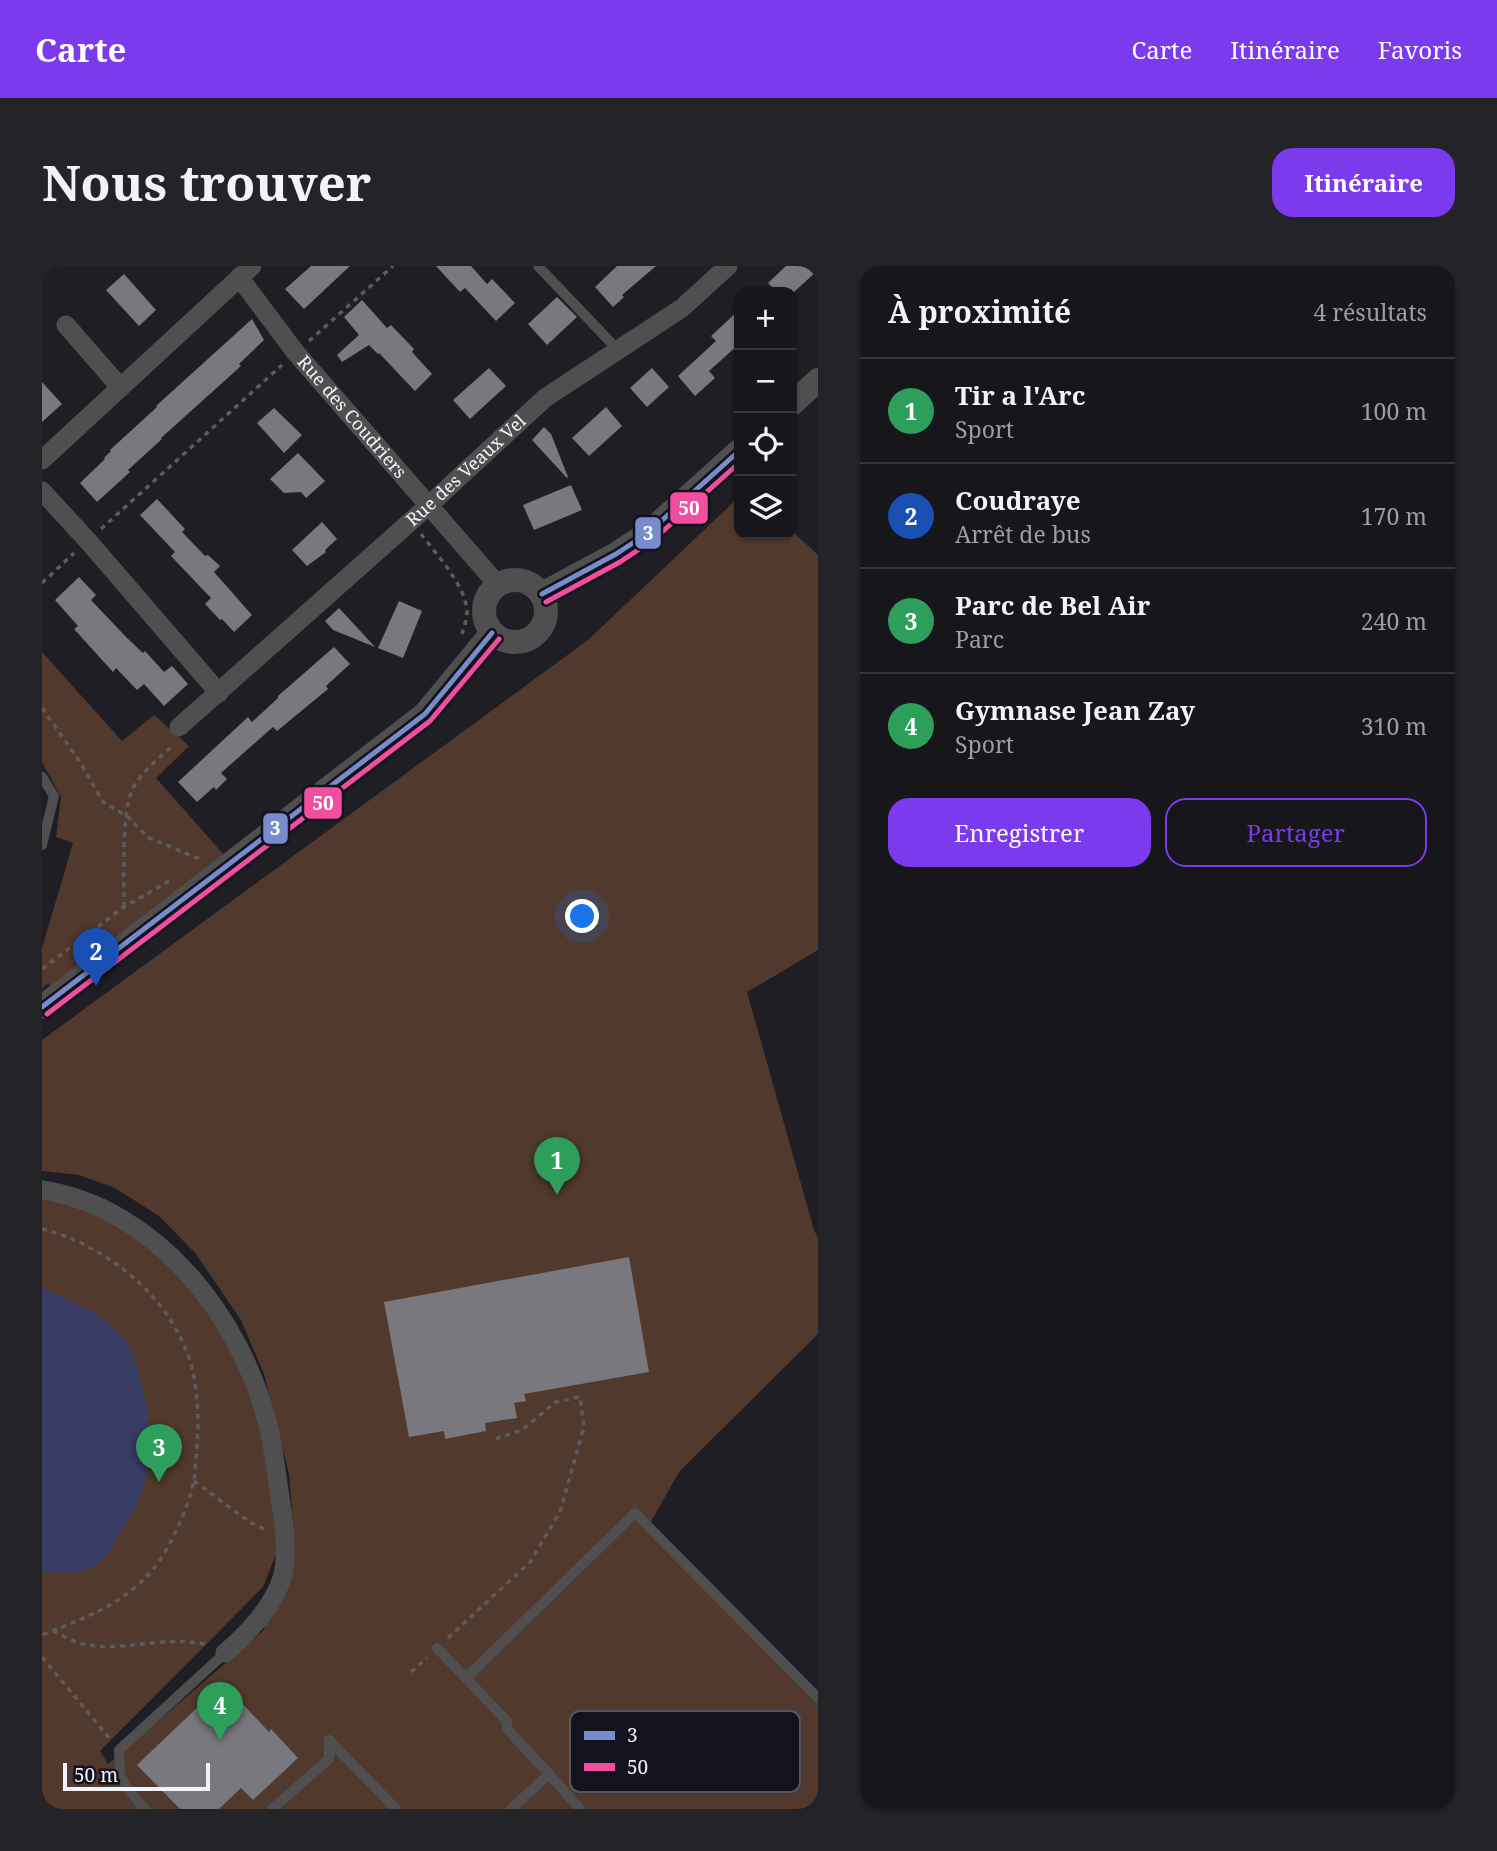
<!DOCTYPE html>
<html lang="fr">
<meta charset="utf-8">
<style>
:root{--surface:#16161b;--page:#232328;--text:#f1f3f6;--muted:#9e9fa3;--line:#35353a;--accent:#7c3aed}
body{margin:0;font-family:"Noto Serif",serif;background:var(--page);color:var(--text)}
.controls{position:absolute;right:21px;top:21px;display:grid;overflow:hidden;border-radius:14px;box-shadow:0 2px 5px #0004}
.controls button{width:63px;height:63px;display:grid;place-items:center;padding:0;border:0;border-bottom:2px solid var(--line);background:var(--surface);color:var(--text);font:35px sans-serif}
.scale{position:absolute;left:21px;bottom:18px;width:147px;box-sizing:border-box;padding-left:7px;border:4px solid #f1f2fa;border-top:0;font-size:19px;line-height:24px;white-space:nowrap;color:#f1f2fa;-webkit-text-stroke:5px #12131d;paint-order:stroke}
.you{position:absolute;left:541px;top:651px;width:24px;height:24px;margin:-18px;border:5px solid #fff;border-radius:50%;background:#1a73e8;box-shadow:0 0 0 10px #1a73e833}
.badge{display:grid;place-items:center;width:46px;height:46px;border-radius:50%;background:var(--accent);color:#fff;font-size:23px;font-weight:700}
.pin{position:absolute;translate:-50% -58px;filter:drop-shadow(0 2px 4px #0008)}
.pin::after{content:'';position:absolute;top:37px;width:24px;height:21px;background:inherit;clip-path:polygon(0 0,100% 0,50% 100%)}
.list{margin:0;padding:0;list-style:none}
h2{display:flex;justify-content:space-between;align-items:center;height:91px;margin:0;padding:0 28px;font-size:30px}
h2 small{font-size:23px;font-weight:400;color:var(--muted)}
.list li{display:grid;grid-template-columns:46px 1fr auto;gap:21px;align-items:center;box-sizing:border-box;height:105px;padding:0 28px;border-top:2px solid var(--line)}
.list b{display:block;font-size:26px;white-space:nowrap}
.list p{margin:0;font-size:23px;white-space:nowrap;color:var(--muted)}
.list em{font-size:23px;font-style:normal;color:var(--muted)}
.actions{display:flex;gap:14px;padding:21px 28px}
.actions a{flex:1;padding:16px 0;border:2px solid var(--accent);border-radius:21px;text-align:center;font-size:24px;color:var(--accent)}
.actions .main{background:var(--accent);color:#fff}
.icon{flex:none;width:38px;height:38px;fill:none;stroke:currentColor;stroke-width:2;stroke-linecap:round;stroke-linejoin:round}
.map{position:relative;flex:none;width:776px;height:1543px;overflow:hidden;border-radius:21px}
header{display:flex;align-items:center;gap:42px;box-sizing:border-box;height:98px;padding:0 35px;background:var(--accent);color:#fff}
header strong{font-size:33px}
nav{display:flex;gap:38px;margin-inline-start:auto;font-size:24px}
.intro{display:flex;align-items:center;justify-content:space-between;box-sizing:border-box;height:168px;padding:0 42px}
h1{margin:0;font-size:49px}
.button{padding:18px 32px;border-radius:21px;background:var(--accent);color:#fff;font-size:24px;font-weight:700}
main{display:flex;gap:42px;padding:0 42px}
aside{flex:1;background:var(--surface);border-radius:21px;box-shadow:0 2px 5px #0004}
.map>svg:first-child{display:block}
.green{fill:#513a2d}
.water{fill:#393c65}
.building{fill:#78787e}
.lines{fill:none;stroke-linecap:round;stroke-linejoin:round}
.path{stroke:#5c5c5d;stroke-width:3.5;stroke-dasharray:5 5;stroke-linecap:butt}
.service{stroke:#504f4f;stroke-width:10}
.minor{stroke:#504f4f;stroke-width:19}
.tertiary{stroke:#504f4f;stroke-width:24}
.bus-1-casing{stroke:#12131d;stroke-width:10}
.bus-2-casing{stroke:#12131d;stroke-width:10}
.bus-1{stroke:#788bcc;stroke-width:5}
.bus-2{stroke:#f24ea0;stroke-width:5}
.labels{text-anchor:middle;stroke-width:7;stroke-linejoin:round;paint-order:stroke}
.street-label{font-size:18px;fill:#f1f2fa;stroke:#12131d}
.key{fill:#12131d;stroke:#55565f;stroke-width:2}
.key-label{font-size:19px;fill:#f1f2fa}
.line-badge{stroke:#12131d;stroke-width:2.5}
.badge-label{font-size:19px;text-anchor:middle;font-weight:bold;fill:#fff}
</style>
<header>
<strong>Carte</strong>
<nav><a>Carte</a><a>Itinéraire</a><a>Favoris</a></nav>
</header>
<div class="intro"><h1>Nous trouver</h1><a class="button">Itinéraire</a></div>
<main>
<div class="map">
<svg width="776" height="1543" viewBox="0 0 776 1543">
<rect width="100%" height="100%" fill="#1e1e24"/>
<!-- green -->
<g class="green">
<polygon points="697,231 697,268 750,268 750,265 776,289 776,684 705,726 772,964 776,972 776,1068 637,1206 606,1261 776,1433 776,1543 0,1543 0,924 81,953 161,1026 227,1163 242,1269 221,1321 58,1485 66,1498 221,1365 253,1278 247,1208 222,1108 199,1054 154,988 117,950 73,922 37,909 0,905 0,774 546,374"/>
<polygon points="0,386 80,475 112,449 147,480 114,512 182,589 10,722 6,717 0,722 0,682 31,577 14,571 19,531 0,496"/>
</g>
<!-- water -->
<path class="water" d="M0 1022C29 1036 66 1048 85 1077 93 1089 96 1103 99 1117 110 1157 113 1199 95 1238 91 1248 84 1257 78 1266 73 1274 68 1286 61 1293 46 1308 20 1309 0 1305Z"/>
<!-- building -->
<g class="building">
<polygon points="269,0 308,0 262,43 243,23"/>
<polygon points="394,0 429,0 445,18 450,13 473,37 454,55 423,22 418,26"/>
<polygon points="575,0 614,0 580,29 582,31 571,41 553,21"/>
<polygon points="744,0 776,0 776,4 752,26 735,26 726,17"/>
<polygon points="82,8 114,44 97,60 64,24"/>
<polygon points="515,31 535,51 505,79 486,58"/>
<polygon points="320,34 345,62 349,59 372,83 370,86 390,108 373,125 337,87 336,88 327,79 300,96 295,89 317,69 302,51"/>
<polygon points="697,44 697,78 667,105 673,112 653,130 636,110 674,75 669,70"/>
<polygon points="210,53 222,74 197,98 199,100 119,172 120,173 86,204 88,206 55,236 38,217 63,193 62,192 69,185 68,184 115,141 114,140"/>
<polygon points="447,102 464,120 428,153 411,134"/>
<polygon points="610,102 627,121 605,141 588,122"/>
<polygon points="0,116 20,138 0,156"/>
<polygon points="564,141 580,160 547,190 530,172"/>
<polygon points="232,142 260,169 242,187 215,157"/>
<polygon points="502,161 509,168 526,211 525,212 490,174"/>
<polygon points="256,187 283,215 264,232 259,226 242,227 228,213"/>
<polygon points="529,219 540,244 492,264 481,239"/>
<polygon points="115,233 143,263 140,266 163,290 166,289 178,300 172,306 210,349 192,366 180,353 178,354 163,338 169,332 129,290 133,286 98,249"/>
<polygon points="280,256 295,273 283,284 284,286 265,300 250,284"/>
<polygon points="37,311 54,329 49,334 85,372 101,387 103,385 122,406 130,400 146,418 122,440 102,418 95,424 74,402 71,406 32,363 36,360 13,334"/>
<polygon points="357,335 380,345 361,392 336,382"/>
<polygon points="297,342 333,381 291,364 283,355"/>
<polygon points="292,381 308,398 284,420 286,423 235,465 231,461 179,507 185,513 174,524 172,521 155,536 136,516 206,451 210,456 236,432 236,430"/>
<polygon points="587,991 607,1106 482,1128 484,1135 472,1137 475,1152 443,1157 444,1165 403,1173 402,1165 367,1171 342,1036"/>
<polygon points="181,1417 227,1466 229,1463 256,1492 211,1534 199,1522 177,1543 138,1543 95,1499"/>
</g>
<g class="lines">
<!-- path -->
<g class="path">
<polyline points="267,75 351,0"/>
<polyline points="59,263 240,99"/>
<path d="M379 268C395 289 424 320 425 346 425 353 422 361 420 368"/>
<polyline points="0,317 32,287"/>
<polyline points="0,442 38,496 61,536 85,550 105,571 160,594"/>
<path d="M82 641C82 612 79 546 91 522 101 504 118 492 132 478"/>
<polyline points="0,703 82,641 127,615"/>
<path d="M0 963C67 980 132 1034 150 1102 157 1132 157 1162 154 1192 153 1199 153 1207 152 1214 148 1238 128 1282 113 1301 83 1338 43 1352 0 1369"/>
<polyline points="152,1215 209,1257 222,1263"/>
<path d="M11 1365C20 1369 31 1376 41 1378 82 1387 125 1368 166 1379"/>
<polyline points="406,1372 488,1296 518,1246 542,1161 538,1131 514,1136 480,1164 453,1173"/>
<polyline points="0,1391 68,1473"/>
<polyline points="369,1406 385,1392"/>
</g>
<!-- service -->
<g class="service">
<polyline points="496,0 576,84"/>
<polyline points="0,511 12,530 0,579"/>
<polyline points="395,1382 465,1455 465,1463 507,1508"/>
<polyline points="424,1412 593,1247 776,1432"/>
<polyline points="287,1474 354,1543"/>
<polyline points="103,1543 85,1522 78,1510 77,1484 183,1387"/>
<polyline points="230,1543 287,1493 287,1474"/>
<polyline points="469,1543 507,1508 538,1543"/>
</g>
<!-- minor -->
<g class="minor">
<path id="s1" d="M197 11 254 87 456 319"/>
<polyline points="24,59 78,121"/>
<polyline points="0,194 210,0"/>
<polyline points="0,225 46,275 177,427"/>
<path id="s2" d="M137 461 386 240 503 132 640 42 686 0"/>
<path d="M0 924C115 942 199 1051 226 1159 231 1178 233 1198 236 1217 240 1245 248 1285 240 1312 230 1342 207 1366 183 1387"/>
</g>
<!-- tertiary -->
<g class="tertiary">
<polyline points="750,138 776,114"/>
<circle cx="473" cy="345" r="31"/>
<polyline points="500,328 574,288 606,267 697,185"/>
<polyline points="0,741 97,668 383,448 450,367"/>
</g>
<!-- bus-1 casing -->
<g class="bus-1-casing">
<g id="bus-1">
<polyline points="500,328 574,288 606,267 697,185"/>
<polyline points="0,741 383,448 450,367"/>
</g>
</g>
<!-- bus-2 casing -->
<g class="bus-2-casing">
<g id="bus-2">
<polyline points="504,336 578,296 611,274 697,197"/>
<polyline points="5,748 388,455 457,373"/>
</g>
</g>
<!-- bus-1 -->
<use href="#bus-1" class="bus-1"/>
<!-- bus-2 -->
<use href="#bus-2" class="bus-2"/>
</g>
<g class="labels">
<!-- street labels -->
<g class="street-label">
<text dy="6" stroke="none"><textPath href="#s1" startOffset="180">Rue des Coudriers</textPath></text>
<text dy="6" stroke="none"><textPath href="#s2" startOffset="385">Rue des Veaux Vel</textPath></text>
</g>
</g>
<!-- legend -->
<rect x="528" y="1445" width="230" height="81" rx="10" class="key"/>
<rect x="542" y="1465" width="31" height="9" fill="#788bcc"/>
<rect x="542" y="1497" width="31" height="8" fill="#f24ea0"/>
<g class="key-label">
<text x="585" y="1476">3</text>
<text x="585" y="1508">50</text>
</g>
<g class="line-badge">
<rect x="627" y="225" width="40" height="34" rx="7" fill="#f24ea0"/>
<rect x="592" y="250" width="28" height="34" rx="7" fill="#788bcc"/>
<rect x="261" y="520" width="40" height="34" rx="7" fill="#f24ea0"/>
<rect x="220" y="546" width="27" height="33" rx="7" fill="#788bcc"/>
</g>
<g class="badge-label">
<text x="647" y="249">50</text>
<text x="606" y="274">3</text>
<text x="281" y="544">50</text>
<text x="233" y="569">3</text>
</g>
</svg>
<div class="controls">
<button>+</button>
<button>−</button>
<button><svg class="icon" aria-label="locate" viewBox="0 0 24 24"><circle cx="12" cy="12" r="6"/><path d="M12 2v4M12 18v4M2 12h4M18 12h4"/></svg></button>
<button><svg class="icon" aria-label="layers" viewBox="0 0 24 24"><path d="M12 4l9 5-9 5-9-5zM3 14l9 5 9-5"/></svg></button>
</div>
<div class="scale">50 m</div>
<div class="you"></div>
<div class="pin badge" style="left:515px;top:929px;background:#2e9e5b">1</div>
<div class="pin badge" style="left:54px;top:720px;background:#1a4fb4">2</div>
<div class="pin badge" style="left:117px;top:1216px;background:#2e9e5b">3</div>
<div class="pin badge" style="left:178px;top:1474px;background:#2e9e5b">4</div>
</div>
<aside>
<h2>À proximité<small>4 résultats</small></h2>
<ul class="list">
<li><span class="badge" style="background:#2e9e5b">1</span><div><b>Tir a l'Arc</b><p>Sport</p></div><em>100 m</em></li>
<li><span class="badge" style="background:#1a4fb4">2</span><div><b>Coudraye</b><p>Arrêt de bus</p></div><em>170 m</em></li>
<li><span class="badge" style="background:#2e9e5b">3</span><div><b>Parc de Bel Air</b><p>Parc</p></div><em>240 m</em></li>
<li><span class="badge" style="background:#2e9e5b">4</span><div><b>Gymnase Jean Zay</b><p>Sport</p></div><em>310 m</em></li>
</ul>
<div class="actions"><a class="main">Enregistrer</a><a>Partager</a></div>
</aside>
</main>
